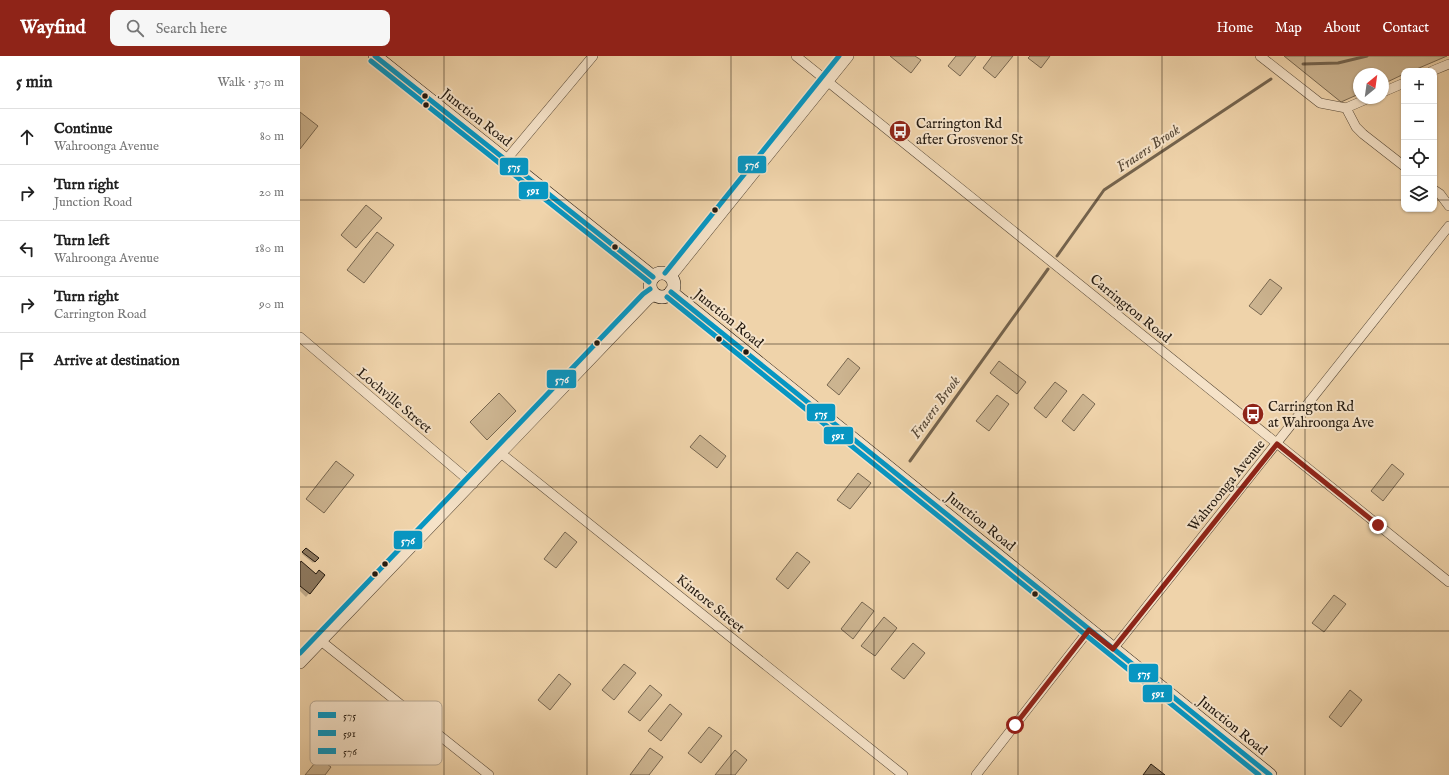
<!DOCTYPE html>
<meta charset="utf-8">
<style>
:root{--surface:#fff;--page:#f6f6f6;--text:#222;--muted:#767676;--line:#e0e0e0;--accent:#8f2418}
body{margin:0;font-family:"IM FELL English",serif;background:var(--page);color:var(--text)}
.controls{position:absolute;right:12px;top:12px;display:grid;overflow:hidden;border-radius:8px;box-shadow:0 1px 3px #0004}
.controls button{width:36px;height:36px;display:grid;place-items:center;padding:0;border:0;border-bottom:1px solid var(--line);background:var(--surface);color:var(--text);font:20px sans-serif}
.compass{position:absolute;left:1053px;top:12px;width:36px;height:36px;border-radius:50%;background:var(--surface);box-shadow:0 1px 3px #0004;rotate:29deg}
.stop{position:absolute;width:12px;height:12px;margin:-9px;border:3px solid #8f2418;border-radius:50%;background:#fff}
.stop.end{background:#8f2418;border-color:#fff;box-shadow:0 1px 4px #0008}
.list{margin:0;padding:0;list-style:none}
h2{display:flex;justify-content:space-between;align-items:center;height:52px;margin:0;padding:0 16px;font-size:17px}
h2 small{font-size:13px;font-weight:400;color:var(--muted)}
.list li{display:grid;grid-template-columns:26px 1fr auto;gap:12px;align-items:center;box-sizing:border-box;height:56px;padding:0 16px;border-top:1px solid var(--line)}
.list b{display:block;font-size:15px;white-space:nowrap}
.list p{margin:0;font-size:13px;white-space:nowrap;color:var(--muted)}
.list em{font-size:13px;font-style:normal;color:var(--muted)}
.icon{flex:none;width:22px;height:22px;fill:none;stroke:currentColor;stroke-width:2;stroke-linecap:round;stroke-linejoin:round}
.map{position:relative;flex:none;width:1149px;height:719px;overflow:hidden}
header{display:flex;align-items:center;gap:24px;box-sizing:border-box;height:56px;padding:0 20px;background:var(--accent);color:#fff}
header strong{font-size:19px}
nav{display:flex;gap:22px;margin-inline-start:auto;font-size:14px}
.search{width:280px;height:36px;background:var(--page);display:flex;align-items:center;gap:10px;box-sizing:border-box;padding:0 14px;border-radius:8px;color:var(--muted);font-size:15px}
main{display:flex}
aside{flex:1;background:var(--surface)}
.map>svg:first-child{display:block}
.green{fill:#ccb490;stroke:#786750}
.shadow{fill:#0003}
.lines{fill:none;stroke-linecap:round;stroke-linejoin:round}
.stream{stroke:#74634d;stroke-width:3}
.building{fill:#8e7a60;stroke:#241a10}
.minor-casing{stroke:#574836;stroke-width:10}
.tertiary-casing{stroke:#574836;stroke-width:12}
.secondary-casing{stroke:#241a10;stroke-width:14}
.minor{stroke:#f5e2c8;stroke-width:9}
.tertiary{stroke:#f5e2c8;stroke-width:11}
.secondary{stroke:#f5e2c8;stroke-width:13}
.bus-1-casing{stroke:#f5e2c8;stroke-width:8}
.bus-2-casing{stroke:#f5e2c8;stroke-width:8}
.bus-3-casing{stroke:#f5e2c8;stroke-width:8}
.bus-1{stroke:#0796c2;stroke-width:5}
.bus-2{stroke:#0796c2;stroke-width:5}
.bus-3{stroke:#0796c2;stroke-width:5}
.route{stroke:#8f2418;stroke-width:5}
.grid{fill:none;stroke:#241a10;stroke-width:1;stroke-opacity:0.55}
.bus-dot{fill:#241a10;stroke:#f5e2c8;stroke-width:1.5}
.labels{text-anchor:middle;stroke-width:4;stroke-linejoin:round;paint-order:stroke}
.street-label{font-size:14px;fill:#241a10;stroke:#f5e2c8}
.poi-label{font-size:14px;fill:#241a10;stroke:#f5e2c8;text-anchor:start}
.water-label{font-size:15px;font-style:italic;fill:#5a4b39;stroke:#f5e2c8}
.key{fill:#f5e2c8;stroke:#b6a691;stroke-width:1}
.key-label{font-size:11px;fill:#241a10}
.line-badge{stroke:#f5e2c8;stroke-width:1.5}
.badge-label{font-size:11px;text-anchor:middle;font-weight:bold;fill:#fff}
</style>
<header>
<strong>Wayfind</strong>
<div class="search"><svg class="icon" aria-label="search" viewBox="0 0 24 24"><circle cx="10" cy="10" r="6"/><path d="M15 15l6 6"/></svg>Search here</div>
<nav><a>Home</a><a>Map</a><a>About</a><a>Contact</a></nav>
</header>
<main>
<aside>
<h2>5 min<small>Walk · 370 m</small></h2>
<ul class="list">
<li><svg class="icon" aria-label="ahead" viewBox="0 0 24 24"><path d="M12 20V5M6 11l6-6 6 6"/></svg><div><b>Continue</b><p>Wahroonga Avenue</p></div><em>80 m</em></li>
<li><svg class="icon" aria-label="right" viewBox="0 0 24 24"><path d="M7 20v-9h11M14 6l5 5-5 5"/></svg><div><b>Turn right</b><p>Junction Road</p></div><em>20 m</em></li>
<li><svg class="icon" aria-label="left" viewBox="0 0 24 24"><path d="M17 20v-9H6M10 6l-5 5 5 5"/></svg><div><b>Turn left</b><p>Wahroonga Avenue</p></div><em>180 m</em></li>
<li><svg class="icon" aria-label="right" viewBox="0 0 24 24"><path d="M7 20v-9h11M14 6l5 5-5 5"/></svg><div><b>Turn right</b><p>Carrington Road</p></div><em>90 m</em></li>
<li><svg class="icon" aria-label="arrive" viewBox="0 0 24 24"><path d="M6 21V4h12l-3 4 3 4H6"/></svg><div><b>Arrive at destination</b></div></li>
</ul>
</aside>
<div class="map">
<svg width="1149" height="719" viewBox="0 0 1149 719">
<rect width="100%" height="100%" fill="#efd3aa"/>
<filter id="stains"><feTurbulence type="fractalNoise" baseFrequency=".005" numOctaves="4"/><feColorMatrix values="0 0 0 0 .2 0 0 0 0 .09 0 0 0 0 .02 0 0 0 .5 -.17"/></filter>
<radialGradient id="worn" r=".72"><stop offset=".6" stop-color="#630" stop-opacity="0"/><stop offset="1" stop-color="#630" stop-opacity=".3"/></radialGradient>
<!-- green -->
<g class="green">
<polygon points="590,0 615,0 621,4 611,17"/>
<polygon points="656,0 676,0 660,20 648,10"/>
<polygon points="692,0 713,0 695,22 683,12"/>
<polygon points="730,0 750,0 741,12 728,2"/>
<polygon points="984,0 1147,0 1112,15 1104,15 1104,18 1083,28 1083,18 1059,18 1059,38 1041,46"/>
<polygon points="0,56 18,70 0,93"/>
<polygon points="66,149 82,162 56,192 41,179"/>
<polygon points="77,176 94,189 64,227 47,214"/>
<polygon points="970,223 982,232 961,259 949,250"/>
<polygon points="548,302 560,312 539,339 527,329"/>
<polygon points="699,305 726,326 717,338 690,317"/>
<polygon points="755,326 767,335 746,362 734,352"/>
<polygon points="199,337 216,355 187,384 170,366"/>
<polygon points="783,338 795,348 774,375 762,365"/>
<polygon points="697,339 709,348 689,375 676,365"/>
<polygon points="400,379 426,400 417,412 390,391"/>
<polygon points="36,405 54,419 24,457 6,443"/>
<polygon points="1092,408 1104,418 1083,445 1071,435"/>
<polygon points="558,417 571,427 550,453 537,444"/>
<polygon points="265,476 277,486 256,512 244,503"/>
<polygon points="497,496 510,506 488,533 476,523"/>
<polygon points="1034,539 1046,548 1024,576 1012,567"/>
<polygon points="562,546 574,555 553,583 541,573"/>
<polygon points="584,561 597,572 575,600 561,590"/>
<polygon points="613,587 625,597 604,623 591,613"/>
<polygon points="324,608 336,617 314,644 302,634"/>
<polygon points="259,618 271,628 250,654 238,644"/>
<polygon points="350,629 362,639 340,665 328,656"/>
<polygon points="1050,634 1062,644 1041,671 1029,661"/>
<polygon points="370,648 382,658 361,685 348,675"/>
<polygon points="409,671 422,680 401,707 388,697"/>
<polygon points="350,692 363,701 349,719 330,719"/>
<polygon points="435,694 447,704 435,719 415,719"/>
<polygon points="19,702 31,711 25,719 5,719"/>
</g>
<!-- shadow -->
<g class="shadow">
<polygon points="6,493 17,502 13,507 2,498"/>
<polygon points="0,508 16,519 24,520 6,541 0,535"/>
</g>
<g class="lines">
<!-- stream -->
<g class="stream">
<polyline points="1003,8 1038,7 1067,0"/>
<polyline points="757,200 804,134 971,23"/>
<polyline points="610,405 748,213"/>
</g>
</g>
<!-- building -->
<g class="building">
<polygon points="6,492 19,502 15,506 2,496"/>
<polygon points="1,505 16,518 19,514 25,519 10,538 0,530 0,507"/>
<polygon points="851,708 865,719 843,719"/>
</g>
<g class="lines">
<!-- minor casing -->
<g class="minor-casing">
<g id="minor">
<polyline points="496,0 1149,526"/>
<polyline points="960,0 1020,47 1046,52 1056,71 1063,78 1104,110"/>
<polyline points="1132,15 1149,8"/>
<polyline points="1083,36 1104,27"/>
<polyline points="1046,52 1069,42"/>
<polyline points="206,104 293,0"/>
<polyline points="1134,134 1140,138 1149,150"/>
<polyline points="0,281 173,428"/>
<polyline points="202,398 603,719"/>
<polyline points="21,585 189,719"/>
<polyline points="813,593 1149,170"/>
<polyline points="676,719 789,574"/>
</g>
</g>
<!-- tertiary casing -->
<g class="tertiary-casing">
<g id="tertiary">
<polyline points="370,221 548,0"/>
<polyline points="0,607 348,243 354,239"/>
</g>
</g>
<!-- secondary casing -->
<g class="secondary-casing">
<g id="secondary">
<polyline points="75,0 353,221"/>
<circle cx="362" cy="229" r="12"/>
<polyline points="371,236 970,719"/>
</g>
</g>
<!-- minor -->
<use href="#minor" class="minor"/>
<!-- tertiary -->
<use href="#tertiary" class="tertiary"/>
<!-- secondary -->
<use href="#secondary" class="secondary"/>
<!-- bus-1 casing -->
<g class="bus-1-casing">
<g id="bus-1">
<polyline points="75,0 353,221"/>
<polyline points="371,236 970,719"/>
</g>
</g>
<!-- bus-2 casing -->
<g class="bus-2-casing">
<g id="bus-2">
<polyline points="71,5 349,226"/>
<polyline points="367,241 959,719"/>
</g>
</g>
<!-- bus-3 casing -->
<g class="bus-3-casing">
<g id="bus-3">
<polyline points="365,217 539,0"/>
<polyline points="0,597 343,238 350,233"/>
</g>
</g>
<!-- bus-1 -->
<use href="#bus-1" class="bus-1"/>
<!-- bus-2 -->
<use href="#bus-2" class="bus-2"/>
<!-- bus-3 -->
<use href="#bus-3" class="bus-3"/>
</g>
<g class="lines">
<!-- route -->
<polyline class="route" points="715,669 789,574 813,593 977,388 1078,469"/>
</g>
<!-- grid -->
<path class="grid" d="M144 0V719M287 0V719M431 0V719M574 0V719M718 0V719M862 0V719M1005 0V719M0 144H1104M1134 144H1149M0 288H1149M0 431H1149M0 575H1149"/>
<!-- icons -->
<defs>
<g id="bus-disc" transform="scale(1.15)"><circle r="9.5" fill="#8f2418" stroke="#f5e2c8"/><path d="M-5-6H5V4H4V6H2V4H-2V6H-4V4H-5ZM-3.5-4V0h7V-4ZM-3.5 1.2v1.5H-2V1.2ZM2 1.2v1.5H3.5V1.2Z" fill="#fff"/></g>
</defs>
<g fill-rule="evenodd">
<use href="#bus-disc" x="600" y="75"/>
<use href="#bus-disc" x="953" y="358"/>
</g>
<!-- markers -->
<g class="bus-dot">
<circle cx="125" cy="40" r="3.5"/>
<circle cx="126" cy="49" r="3.5"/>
<circle cx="415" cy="154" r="3.5"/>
<circle cx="315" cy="191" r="3.5"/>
<circle cx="419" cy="283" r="3.5"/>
<circle cx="297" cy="287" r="3.5"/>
<circle cx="446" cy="296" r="3.5"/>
<circle cx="85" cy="508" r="3.5"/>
<circle cx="75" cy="518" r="3.5"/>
<circle cx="735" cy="538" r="3.5"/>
</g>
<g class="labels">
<!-- street labels -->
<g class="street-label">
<text transform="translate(177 61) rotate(38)" y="5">Junction Road</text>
<text transform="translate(831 252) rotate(39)" y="5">Carrington Road</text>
<text transform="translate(429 262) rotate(39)" y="5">Junction Road</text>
<text transform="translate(95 344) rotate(40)" y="5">Lochville Street</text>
<text transform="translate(926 429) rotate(-51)" y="5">Wahroonga Avenue</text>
<text transform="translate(681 465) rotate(39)" y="5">Junction Road</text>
<text transform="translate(411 547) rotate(39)" y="5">Kintore Street</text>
<text transform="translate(933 669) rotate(39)" y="5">Junction Road</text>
</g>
<!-- poi labels -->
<g class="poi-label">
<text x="616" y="72">Carrington Rd<tspan x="616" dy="16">after Grosvenor St</tspan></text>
<text x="968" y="355">Carrington Rd<tspan x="968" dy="16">at Wahroonga Ave</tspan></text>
</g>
<!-- water labels -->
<g class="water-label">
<text transform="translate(848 92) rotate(-34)" y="5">Frasers Brook</text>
<text transform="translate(635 351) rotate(-54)" y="5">Frasers Brook</text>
</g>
</g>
<!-- legend -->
<rect x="10" y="645" width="132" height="64" rx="6" class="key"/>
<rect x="18" y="656" width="18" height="6" fill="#0796c2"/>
<rect x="18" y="674" width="18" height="6" fill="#0796c2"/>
<rect x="18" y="692" width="18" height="6" fill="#0796c2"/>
<g class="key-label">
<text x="43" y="663">575</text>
<text x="43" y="681">591</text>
<text x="43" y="699">576</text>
</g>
<g class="line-badge">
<rect x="437" y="99" width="30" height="19" rx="4" fill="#0796c2"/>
<rect x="199" y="101" width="30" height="19" rx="4" fill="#0796c2"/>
<rect x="218" y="125" width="31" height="19" rx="4" fill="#0796c2"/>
<rect x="246" y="313" width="31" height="20" rx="4" fill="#0796c2"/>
<rect x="506" y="347" width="30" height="19" rx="4" fill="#0796c2"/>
<rect x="523" y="370" width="31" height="19" rx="4" fill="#0796c2"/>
<rect x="93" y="474" width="30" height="20" rx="4" fill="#0796c2"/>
<rect x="828" y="607" width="31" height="20" rx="4" fill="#0796c2"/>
<rect x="842" y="628" width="31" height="19" rx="4" fill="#0796c2"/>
</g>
<g class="badge-label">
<text x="452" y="112">576</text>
<text x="214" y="114">575</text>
<text x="233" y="138">591</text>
<text x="262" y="327">576</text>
<text x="521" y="361">575</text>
<text x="538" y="383">591</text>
<text x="108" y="488">576</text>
<text x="844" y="621">575</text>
<text x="858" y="641">591</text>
</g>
<rect width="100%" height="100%" filter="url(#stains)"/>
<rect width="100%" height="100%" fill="url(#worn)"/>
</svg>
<div class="controls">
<button>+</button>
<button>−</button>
<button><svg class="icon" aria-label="locate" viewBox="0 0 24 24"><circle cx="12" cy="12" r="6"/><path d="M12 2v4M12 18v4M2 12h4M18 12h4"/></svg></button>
<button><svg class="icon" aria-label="layers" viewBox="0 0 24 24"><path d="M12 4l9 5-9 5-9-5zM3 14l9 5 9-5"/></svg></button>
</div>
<svg class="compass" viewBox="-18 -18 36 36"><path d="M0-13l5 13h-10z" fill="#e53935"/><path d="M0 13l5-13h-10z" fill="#767676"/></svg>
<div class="stop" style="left:715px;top:669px"></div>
<div class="stop end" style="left:1078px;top:469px"></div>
</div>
</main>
